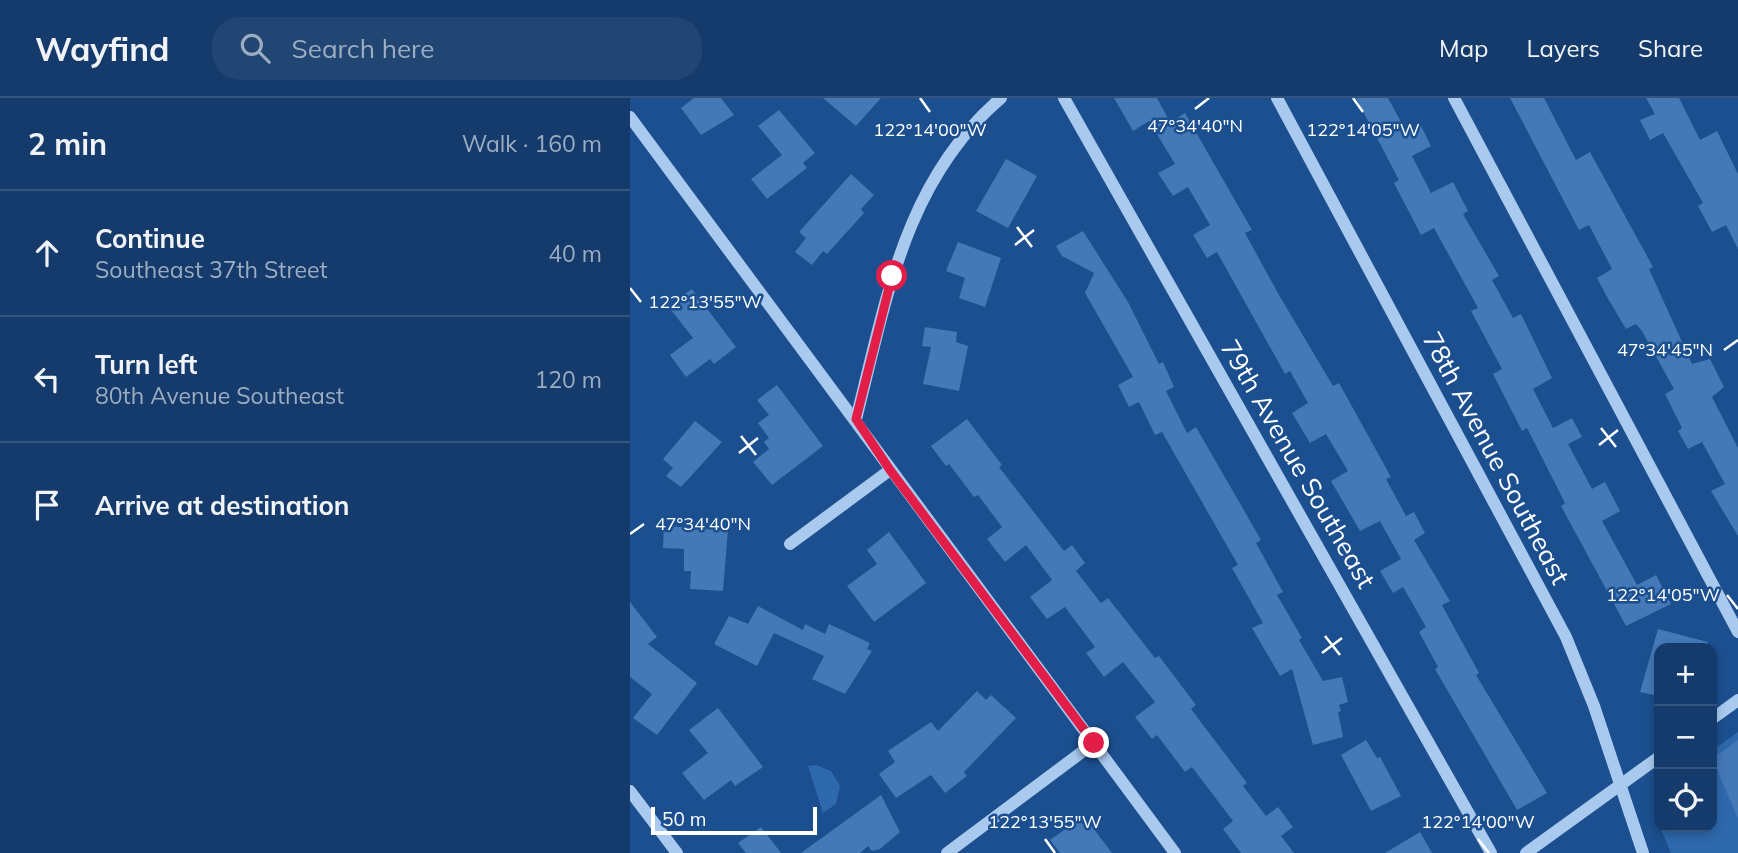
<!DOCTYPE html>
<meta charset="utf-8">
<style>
:root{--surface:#143b6b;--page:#214673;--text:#f1f3f6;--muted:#9dadc1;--line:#33557e}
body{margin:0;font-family:Mulish,sans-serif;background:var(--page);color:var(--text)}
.controls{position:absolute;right:21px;bottom:21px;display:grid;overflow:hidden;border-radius:14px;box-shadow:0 4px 10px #0003}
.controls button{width:63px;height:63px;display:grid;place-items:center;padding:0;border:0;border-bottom:2px solid var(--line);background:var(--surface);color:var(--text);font:35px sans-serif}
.scale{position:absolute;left:21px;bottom:18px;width:166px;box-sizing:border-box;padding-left:7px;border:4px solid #fff;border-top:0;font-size:19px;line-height:24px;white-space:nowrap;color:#fff;-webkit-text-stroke:5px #1b4f8f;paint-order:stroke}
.stop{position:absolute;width:21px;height:21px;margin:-16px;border:5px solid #e11d48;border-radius:50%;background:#fff}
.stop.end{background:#e11d48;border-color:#fff;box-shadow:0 2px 7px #0008}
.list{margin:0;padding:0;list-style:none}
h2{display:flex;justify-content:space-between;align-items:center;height:91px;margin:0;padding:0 28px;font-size:30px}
h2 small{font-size:23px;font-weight:400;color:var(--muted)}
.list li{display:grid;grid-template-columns:46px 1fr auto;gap:21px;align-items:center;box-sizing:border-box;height:126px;padding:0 28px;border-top:2px solid var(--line)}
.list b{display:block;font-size:26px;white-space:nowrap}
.list p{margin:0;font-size:23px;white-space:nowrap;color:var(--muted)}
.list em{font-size:23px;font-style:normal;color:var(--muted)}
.icon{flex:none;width:38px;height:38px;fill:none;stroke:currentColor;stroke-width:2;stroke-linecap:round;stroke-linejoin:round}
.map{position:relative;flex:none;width:1108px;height:755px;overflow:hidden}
header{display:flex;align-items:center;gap:42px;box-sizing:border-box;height:98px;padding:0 35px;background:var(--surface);border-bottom:2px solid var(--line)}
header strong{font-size:33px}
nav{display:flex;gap:38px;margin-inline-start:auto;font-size:24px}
.search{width:490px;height:63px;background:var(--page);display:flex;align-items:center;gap:18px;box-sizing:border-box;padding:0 24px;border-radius:28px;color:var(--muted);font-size:26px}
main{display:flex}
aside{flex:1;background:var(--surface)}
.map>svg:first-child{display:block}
.green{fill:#2e69ad}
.building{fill:#4478b7}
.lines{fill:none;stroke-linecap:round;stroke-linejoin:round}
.minor{stroke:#a9c9ee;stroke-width:12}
.route{stroke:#e11d48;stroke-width:9}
.ticks{fill:none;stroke:#fff;stroke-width:2.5}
.labels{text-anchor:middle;stroke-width:5;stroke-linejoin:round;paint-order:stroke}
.street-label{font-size:26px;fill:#fff;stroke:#1b4f8f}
.ticks-label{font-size:18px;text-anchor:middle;fill:#fff;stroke:#1b4f8f;stroke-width:5;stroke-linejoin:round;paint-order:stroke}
</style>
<header>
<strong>Wayfind</strong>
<div class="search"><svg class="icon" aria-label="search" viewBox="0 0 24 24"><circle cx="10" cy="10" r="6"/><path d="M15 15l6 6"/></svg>Search here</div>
<nav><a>Map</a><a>Layers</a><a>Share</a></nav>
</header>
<main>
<aside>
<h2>2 min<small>Walk · 160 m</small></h2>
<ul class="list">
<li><svg class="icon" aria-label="ahead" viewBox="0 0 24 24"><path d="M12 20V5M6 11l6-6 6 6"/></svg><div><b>Continue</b><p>Southeast 37th Street</p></div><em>40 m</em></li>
<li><svg class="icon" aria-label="left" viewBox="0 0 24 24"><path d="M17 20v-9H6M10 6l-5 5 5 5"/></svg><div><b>Turn left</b><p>80th Avenue Southeast</p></div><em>120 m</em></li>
<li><svg class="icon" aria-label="arrive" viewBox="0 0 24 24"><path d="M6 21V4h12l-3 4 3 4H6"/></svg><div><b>Arrive at destination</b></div></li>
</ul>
</aside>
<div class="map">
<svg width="1108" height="755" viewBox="0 0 1108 755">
<rect width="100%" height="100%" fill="#1b4f8f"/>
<!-- green -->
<g class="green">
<polygon points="1108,634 1108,755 1041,755 1030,729 1082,729 1082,653"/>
<polygon points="186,667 201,673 210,688 206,706 193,715 178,668"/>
</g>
<!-- building -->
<g class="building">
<polygon points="64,0 91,0 104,17 71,37 51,10"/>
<polygon points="193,0 251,0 226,28"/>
<polygon points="484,0 527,0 540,24 555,15 622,132 615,135 649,197 703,288 709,285 761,379 756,381 776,418 784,414 795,435 784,442 820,503 812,507 849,575 846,577 917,695 887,712 805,571 808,569 789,534 796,529 773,489 763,495 750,473 771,461 750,423 730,433 701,383 718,373 696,336 680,345 662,315 678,305 660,273 655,276 587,154 577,160 563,137 580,127 558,89 543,98 528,75 545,66 519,23 503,33"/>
<polygon points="726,0 758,0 777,35 791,28 801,48 782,58 801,95 823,84 838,113 833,116 869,178 862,182 883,220 891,216 922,280 903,291 923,330 942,320 952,339 938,346 962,391 975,384 990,413 972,423 1007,487 1026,477 1041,506 996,528 931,408 935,405 897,330 892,333 863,276 872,271 841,213 848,210 804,130 791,137 764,85 769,82"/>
<polygon points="880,0 914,0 946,62 960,54 1023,169 1019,171 1062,266 1080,261 1094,289 1082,299 1108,350 1108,438 1081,393 1095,386 1072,344 1058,351 1048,333 1052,330 1035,296 1044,291 1012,233 1006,226 996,231 977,199 967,180 982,171 959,127 949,132"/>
<polygon points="1016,0 1049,0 1070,42 1087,33 1108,76 1108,151 1096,127 1082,134 1068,108 1073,105 1033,35 1020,42 1010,22 1025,16"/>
<polygon points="149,12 185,55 173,65 177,70 137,101 121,81 152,57 128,28"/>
<polygon points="376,61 407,78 378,130 346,113"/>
<polygon points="221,76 244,97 231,111 234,115 197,156 193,153 182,167 165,154 176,140 169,134"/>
<polygon points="453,133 498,204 529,266 533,264 544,289 536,293 557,335 566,329 631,442 626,445 653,494 647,497 672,540 669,542 693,583 712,579 718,604 709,607 711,613 708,614 713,639 683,647 662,571 650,578 622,530 633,525 602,470 608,467 532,334 525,337 509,304 499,309 488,287 503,279 455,195 464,175 432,158 426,148"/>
<polygon points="328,144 371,160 355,209 329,200 335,180 316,173"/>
<polygon points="62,191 106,249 84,266 80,261 56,279 40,257 63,240 38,208"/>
<polygon points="295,229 327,234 326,244 338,248 329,293 293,286 301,249 292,248"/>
<polygon points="147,287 193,348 142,387 123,364 139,351 134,344 139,340 128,325 139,317 127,302"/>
<polygon points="337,321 372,367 369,369 434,453 442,447 455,465 446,473 471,505 478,500 525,560 529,558 566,607 561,611 617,685 613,688 636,718 648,709 663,729 651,738 664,755 611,755 593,731 603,723 562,669 555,674 527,637 522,641 505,619 525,604 493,564 474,579 456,555 465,549 435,509 417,521 400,499 422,482 396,447 375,464 357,441 372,429 348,397 344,399 319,366 316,368 301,348"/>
<polygon points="65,323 92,344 51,389 36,378 43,370 33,361"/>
<polygon points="34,428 98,432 93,493 60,491 61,473 54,473 54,451 33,450"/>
<polygon points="259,434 296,485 244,524 217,488 247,466 237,452"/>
<polygon points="0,504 27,539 18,546 67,585 27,637 3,620 22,596 0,579"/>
<polygon points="128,508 173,532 175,526 195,536 199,526 240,545 237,551 242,553 215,596 182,581 194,558 144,535 127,568 84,546 99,518 118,526"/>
<polygon points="1028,531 1078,544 1077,550 1029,550 1029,598 1010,594"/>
<polygon points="347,593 356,602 361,597 386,620 334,674 337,678 315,695 301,677 266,700 249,676 265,664 258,653 301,624 308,633"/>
<polygon points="88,610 133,669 105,688 101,682 74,702 52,675 78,655 59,632"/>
<polygon points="736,642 747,660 750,659 771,698 741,713 711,657"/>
<polygon points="1108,642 1108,720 1082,661"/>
<polygon points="251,697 270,734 250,751 242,753 238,748 230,755 171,755"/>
<polygon points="454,718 482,755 430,755 420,742"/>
<polygon points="131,729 151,755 116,755 108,745"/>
<polygon points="790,734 802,755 755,755"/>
</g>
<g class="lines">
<!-- minor -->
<g class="minor">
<polyline points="434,0 861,755"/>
<polyline points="647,0 936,539 964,608 1013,755"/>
<polyline points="824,0 1108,534"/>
<polyline points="0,19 545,755"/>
<path d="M226 321C256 204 274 83 371 0"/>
<polyline points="160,446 260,372"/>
<polyline points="1082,621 1108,602"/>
<polyline points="0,693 47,755"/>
<polyline points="317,755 464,645"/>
<polyline points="896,755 1029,659"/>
</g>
</g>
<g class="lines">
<!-- route -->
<polyline class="route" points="262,178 226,321 260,372 464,645"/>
</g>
<!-- ticks -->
<path class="ticks" d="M290 0 300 14M723 0 733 14M565 11 579 0M387 129 402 149M385 147 404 132M0 190 11 204M1094 252 1108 242M971 330 986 349M111 338 126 357M969 347 988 332M109 355 128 340M0 436 14 426M1097 497 1108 511M695 538 710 557M692 555 712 540M415 741 425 755M848 741 859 755"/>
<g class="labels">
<!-- street labels -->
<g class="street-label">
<text transform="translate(866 360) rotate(62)" y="9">78th Avenue Southeast</text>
<text transform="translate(668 366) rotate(60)" y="9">79th Avenue Southeast</text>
</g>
</g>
<g class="ticks-label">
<text x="565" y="34">47°34'40"N</text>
<text x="300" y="38">122°14'00"W</text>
<text x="733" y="38">122°14'05"W</text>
<text x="75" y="210">122°13'55"W</text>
<text x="1035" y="258">47°34'45"N</text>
<text x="73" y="432">47°34'40"N</text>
<text x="1033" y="503">122°14'05"W</text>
<text x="415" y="730">122°13'55"W</text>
<text x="848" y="730">122°14'00"W</text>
</g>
</svg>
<div class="controls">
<button>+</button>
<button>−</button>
<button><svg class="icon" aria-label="locate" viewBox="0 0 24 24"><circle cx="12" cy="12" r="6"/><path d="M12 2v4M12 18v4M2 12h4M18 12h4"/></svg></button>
</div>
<div class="scale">50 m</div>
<div class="stop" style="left:262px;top:178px"></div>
<div class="stop end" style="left:464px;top:645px"></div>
</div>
</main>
